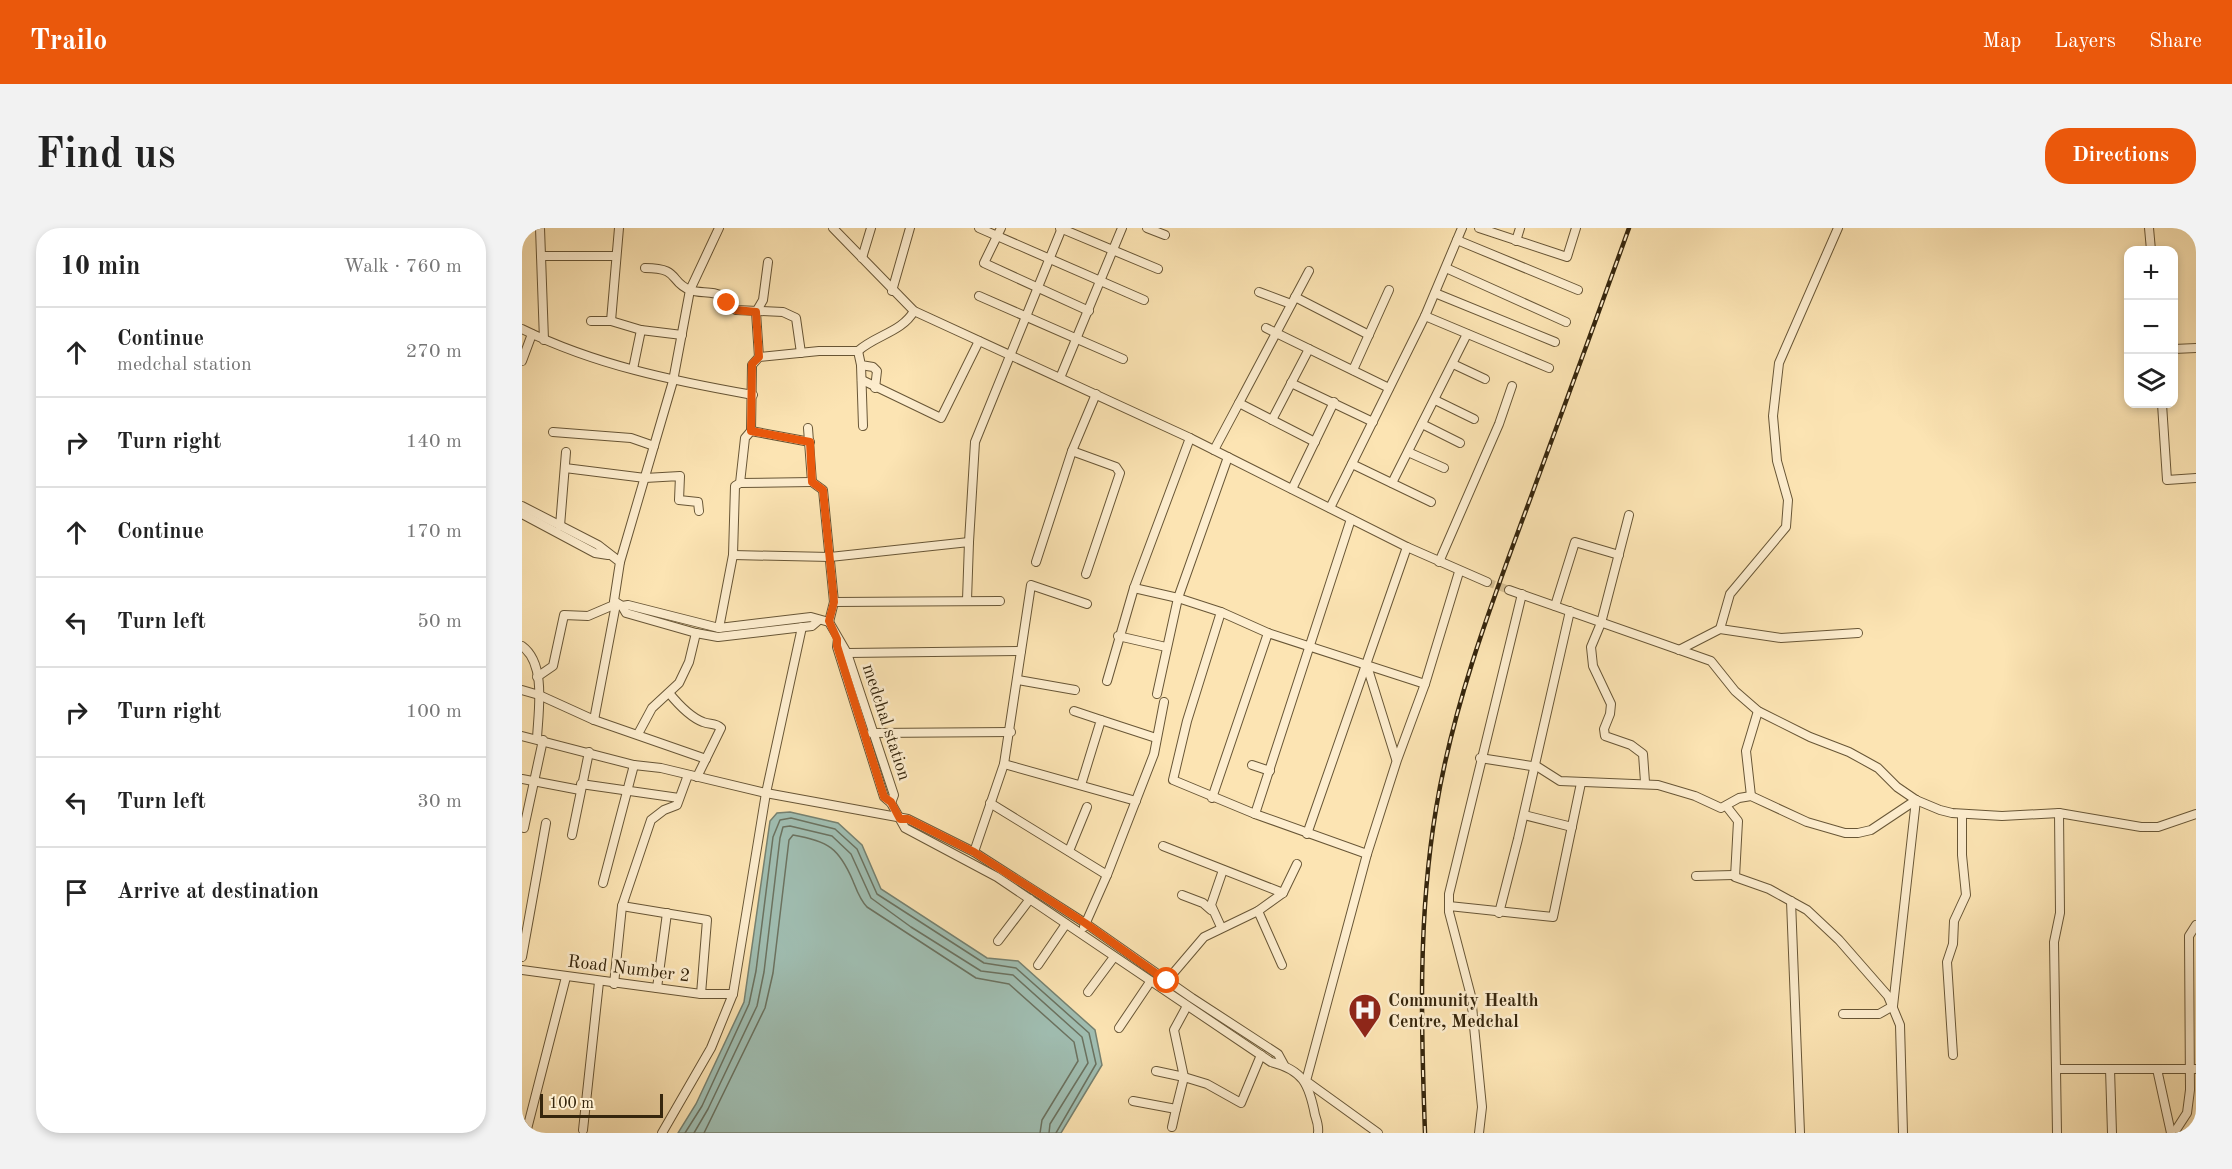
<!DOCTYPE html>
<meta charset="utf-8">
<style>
:root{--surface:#fff;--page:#f2f2f2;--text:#222;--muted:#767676;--line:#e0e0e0;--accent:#ea580c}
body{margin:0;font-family:"Old Standard TT",serif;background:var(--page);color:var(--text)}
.controls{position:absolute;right:18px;top:18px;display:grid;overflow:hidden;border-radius:12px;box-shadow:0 3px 9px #0003}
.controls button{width:54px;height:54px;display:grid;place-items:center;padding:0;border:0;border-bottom:2px solid var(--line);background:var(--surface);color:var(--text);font:30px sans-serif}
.scale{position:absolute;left:18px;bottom:15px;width:123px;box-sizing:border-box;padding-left:6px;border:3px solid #36260d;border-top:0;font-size:16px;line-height:21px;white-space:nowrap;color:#36260d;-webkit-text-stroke:4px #fdedce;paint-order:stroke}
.stop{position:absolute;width:18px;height:18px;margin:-14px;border:4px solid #ea580c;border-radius:50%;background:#fff}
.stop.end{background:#ea580c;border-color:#fff;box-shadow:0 2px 6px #0008}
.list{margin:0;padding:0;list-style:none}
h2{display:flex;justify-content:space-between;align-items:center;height:78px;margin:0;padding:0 24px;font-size:26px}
h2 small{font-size:20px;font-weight:400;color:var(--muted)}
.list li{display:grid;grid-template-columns:39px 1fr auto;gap:18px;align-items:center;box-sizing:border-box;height:90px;padding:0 24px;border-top:2px solid var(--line)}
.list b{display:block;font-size:22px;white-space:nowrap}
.list p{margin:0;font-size:20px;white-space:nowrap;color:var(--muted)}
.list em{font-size:20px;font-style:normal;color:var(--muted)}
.icon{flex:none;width:33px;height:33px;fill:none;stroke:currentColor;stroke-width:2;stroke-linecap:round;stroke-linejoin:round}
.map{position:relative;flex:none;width:1674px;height:905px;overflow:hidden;border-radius:24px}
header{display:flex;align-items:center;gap:36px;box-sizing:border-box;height:84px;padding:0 30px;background:var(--accent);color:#fff}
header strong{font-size:28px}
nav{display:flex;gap:33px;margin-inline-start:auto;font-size:21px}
.intro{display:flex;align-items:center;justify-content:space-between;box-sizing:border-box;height:144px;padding:0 36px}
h1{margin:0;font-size:42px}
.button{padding:15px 27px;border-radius:24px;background:var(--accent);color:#fff;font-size:21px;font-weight:700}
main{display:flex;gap:36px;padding:0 36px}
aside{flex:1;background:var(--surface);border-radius:24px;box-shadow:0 3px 9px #0003}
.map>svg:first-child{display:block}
.water{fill:#a0beb2;stroke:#768170;stroke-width:1.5}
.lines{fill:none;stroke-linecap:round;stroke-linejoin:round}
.shore{stroke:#6b7260;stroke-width:1.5}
.minor-tunnel{stroke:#d4be92;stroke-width:8;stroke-dasharray:8 4;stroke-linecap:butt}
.minor-casing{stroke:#685636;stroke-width:10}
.minor{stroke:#fdedce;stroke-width:8}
.rail-casing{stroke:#36260d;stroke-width:4.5}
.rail{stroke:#fdedce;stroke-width:2;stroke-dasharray:7;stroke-linecap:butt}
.route{stroke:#ea580c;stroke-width:8}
.labels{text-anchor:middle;stroke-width:5;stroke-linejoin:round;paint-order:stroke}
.street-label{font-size:18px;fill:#36260d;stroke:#fdedce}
.poi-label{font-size:18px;font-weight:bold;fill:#36260d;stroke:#fdedce;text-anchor:start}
</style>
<header>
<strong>Trailo</strong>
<nav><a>Map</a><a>Layers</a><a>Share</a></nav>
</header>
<div class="intro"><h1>Find us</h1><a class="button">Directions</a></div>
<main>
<aside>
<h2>10 min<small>Walk · 760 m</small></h2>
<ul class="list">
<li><svg class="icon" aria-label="ahead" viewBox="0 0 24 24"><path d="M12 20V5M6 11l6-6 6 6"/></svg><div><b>Continue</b><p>medchal station</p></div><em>270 m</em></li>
<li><svg class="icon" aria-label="right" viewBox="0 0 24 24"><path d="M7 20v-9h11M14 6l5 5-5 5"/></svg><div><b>Turn right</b></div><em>140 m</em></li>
<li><svg class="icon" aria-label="ahead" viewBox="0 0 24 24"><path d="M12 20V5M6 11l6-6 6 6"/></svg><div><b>Continue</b></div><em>170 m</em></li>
<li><svg class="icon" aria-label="left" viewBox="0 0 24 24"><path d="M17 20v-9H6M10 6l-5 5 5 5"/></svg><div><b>Turn left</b></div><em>50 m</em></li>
<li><svg class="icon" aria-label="right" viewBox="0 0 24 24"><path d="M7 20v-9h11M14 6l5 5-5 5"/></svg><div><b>Turn right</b></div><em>100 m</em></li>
<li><svg class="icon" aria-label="left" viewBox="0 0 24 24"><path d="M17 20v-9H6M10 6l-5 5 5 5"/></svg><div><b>Turn left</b></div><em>30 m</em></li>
<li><svg class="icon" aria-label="arrive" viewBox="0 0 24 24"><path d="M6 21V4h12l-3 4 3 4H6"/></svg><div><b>Arrive at destination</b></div></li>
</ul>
</aside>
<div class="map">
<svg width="1674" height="905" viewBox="0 0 1674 905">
<rect width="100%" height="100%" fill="#fce4b3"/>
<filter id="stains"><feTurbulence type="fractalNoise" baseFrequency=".00333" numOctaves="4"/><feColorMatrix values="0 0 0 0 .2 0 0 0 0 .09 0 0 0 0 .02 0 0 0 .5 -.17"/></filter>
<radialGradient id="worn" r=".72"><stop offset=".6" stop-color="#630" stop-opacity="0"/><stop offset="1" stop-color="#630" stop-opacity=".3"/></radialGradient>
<!-- water -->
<polygon class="water" points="268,584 316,595 340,617 359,661 465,730 496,733 573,802 580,837 539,905 156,905 174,876 222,774 248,593 255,585"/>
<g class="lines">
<!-- shore -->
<g class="shore">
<polyline points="163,905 180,878 227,776 234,743 251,609 258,592 269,590 313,601 335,621 355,666 462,735 494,740 567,805 574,836 534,905"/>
<polyline points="172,905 186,881 235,778 242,744 258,610 261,599 268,598 310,608 329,626 349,670 389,699 459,743 491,747 560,809 566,835 528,896 527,905"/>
<path d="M182 905 243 780 251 745 267 612 271 607C306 613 317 620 331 653 335 663 338 672 345 679L454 750 487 756 552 814 556 833 520 892 518 905"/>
</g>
<!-- minor-tunnel -->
<polyline class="minor-tunnel" points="965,354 987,362"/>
<!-- minor casing -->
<g class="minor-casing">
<g id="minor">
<polyline points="18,0 22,112"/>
<polyline points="311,0 392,83 668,210 885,319 965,354"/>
<polyline points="457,0 622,72"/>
<polyline points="479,0 462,35 567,83"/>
<polyline points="538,0 636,41"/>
<polyline points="625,0 643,7"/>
<polyline points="957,0 1045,29 1054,0"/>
<polyline points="1627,0 1629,22"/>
<polyline points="935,12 1056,62"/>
<polyline points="994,13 998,0"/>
<polyline points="19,28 94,28"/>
<polyline points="340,30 349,0"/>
<path d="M123 40C159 40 147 54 168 62 178 66 192 62 201 69 206 74 206 79 214 82L261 84 274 90 279 125"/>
<polyline points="924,40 1044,94"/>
<polyline points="370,63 388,0"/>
<polyline points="737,64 769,76"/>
<polyline points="913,65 1033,114"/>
<polyline points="457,68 601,131"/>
<polyline points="773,69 847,107"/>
<polyline points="903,88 1027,140"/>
<polyline points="69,93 89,93 119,102 111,141"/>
<polyline points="89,93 97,0"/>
<polyline points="744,100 867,160"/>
<path d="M0 101C73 137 152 153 231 167"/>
<polyline points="119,102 160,107"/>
<polyline points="1652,121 1674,120"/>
<polyline points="336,123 339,137 351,139 355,143 353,160"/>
<polyline points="237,129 234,84 241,72 246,34"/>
<polyline points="0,133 10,106"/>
<polyline points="931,136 963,151"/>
<polyline points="339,137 341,198"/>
<polyline points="831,142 867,62"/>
<polyline points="538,150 600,0"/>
<polyline points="340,152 419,190 457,113"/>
<polyline points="769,155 851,194"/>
<polyline points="913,172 952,191"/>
<polyline points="717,175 787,43"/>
<polyline points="1640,176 1645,252 1674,250"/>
<polyline points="750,192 787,121"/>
<polyline points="900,196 938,215"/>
<polyline points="286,200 290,254 301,262 312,374"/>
<polyline points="229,203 288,214"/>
<polyline points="31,204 109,210 132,218"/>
<polyline points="692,222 717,175 793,214"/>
<polyline points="550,223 594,239 598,245 564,346"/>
<polyline points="886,224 922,240"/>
<polyline points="830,236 909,274"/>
<polyline points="43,240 123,250 158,248 157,272 176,274 177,283"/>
<polyline points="218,255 290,254"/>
<polyline points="870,255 945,106"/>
<polyline points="770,261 812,174"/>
<polyline points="0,278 76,317 98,334 92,373 100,378 104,385 174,405 196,409 290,398 297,392"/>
<polyline points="808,280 903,88 940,0"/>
<polyline points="0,286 73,325 86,327"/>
<polyline points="1107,287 1079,395 1069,419 1071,438 1089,476 1088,486 1082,501 1083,508 1109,517 1121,526 1123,554"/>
<polyline points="829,291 733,586 845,626"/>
<polyline points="38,298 44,224"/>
<polyline points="447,314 453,214 540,0"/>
<polyline points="211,327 308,329 447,314 445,372"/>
<polyline points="98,334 151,153 168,62 197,0"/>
<polyline points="514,334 550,223 574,166"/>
<polyline points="917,334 977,196 990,158"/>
<polyline points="612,360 656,370 699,384 746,405 903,456"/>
<polyline points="987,362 1189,433 1213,463 1236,483 1288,509 1327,524 1356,540 1375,559 1394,572 1418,582 1430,585 1480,588 1537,585 1619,599 1636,599 1674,586"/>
<polyline points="100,378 106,377 197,400 289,389 307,394 325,425 372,567 369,575"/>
<polyline points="1033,378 1053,314 1097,327"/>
<polyline points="699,384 665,493 651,552 733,586"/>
<polyline points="307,394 312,374 478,373"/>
<path d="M197 400 211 327 213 258 218 255 223 210 229 203 230 137 237 129 297 123H336C354 107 380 104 392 83"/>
<polyline points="1198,401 1208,366 1264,299 1266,272 1255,233 1251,188 1257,135 1316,0"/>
<polyline points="596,408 644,419"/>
<path d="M316 411 315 419 362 569 369 575 383 600 475 649 749 834C781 842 787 856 793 887 795 893 797 898 796 905"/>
<path d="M0 418C25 436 16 485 15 511"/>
<polyline points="1157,422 1198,401 1259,410 1336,405"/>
<polyline points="325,425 499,423"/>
<polyline points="845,438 874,531"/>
<polyline points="15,449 31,438 42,387 66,388 94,376"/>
<polyline points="496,452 553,462"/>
<polyline points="585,453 612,360 668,210"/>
<polyline points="0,462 17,467 72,492 184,531"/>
<path d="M147 465C156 476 168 489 181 494 188 497 193 494 199 500L175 549"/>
<polyline points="635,466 656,370 706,229"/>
<polyline points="552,483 579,492 559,557"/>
<polyline points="72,492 94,376"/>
<polyline points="579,492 634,510"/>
<polyline points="350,505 489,504"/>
<polyline points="116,506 130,480 157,455 167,434 174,405"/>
<polyline points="0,508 112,537 139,540 244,565 386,591 452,624 563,695 670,770 756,826 762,837"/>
<polyline points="958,530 1016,539 1038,553 1136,557 1173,568 1199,580 1217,570 1229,568 1285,594 1323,605 1336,605 1349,602 1394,572"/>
<polyline points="482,536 614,573"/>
<polyline points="730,537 748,543"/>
<polyline points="0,551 58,562"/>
<polyline points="59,556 157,570"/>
<polyline points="1229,568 1224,523 1236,483"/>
<polyline points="690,570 746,405"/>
<polyline points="468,575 585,647"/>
<polyline points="1205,579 1216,593 1213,649 1247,661 1285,682 1317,712 1366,768 1378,797 1381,905"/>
<polyline points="1002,587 1050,599"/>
<polyline points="2,600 21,512"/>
<polyline points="785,606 885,319"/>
<polyline points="50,607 67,524"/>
<polyline points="641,618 761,665"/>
<polyline points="547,623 565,579"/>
<polyline points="452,624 482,536 509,357 565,376"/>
<polyline points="1174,648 1211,647"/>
<polyline points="81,655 112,537"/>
<polyline points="660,667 681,675 689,682"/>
<polyline points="1269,673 1278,905"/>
<polyline points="100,678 185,692 179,766"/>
<polyline points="927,678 1031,689 1059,555"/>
<polyline points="736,683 760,737"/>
<polyline points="977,685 996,611 1048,383"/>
<polyline points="562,699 585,647 632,526 642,474"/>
<polyline points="699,699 689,677 701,642"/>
<polyline points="476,713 508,671"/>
<polyline points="0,729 24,595"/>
<polyline points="516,737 544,696"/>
<polyline points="0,742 179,766 211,766"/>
<polyline points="92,756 100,678 129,592 142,582 155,577 166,547"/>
<polyline points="642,756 682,709 736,683 761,665 775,636"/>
<polyline points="135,760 145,685"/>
<polyline points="566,764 592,729"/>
<polyline points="1321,786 1357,786 1371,778 1394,572"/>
<polyline points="597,800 628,754"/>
<polyline points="1431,827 1425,734 1431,716 1432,693 1444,667 1440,627 1440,586"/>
<polyline points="1535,841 1674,841"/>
<polyline points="1588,841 1590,905"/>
<polyline points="1635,841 1649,905"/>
<polyline points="634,843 662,849 652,802 665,778"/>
<polyline points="611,873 654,881 662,849 685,856 719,875 739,827"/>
<polyline points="650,899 654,881"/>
<polyline points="61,902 77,754"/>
<polyline points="4,905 44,749"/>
<polyline points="140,905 189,820 211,766 244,565 280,399"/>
<polyline points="856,905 784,853 845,626 875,532 903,456 937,344"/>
<polyline points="957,905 960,879 949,768 927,684 927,666 1000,366"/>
<polyline points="1535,905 1532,714 1538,685 1537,585"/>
<polyline points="1652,905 1665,885 1668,862 1667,708 1674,697"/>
</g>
</g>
<!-- minor -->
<use href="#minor" class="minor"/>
<!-- rail casing -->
<g class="rail-casing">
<path id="rail" d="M903 905C899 796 896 689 914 581 932 472 972 369 1010 266 1043 177 1075 89 1107 0"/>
</g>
<!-- rail -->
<use href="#rail" class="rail"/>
</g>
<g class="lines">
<!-- route -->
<polyline class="route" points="205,75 214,82 234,84 237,129 230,136 229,203 288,214 290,254 301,262 312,374 307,393 315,411 315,418 362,569 369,574 378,591 386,591 452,624 563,695 645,753"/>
</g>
<!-- icons -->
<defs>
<g id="hospital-pin" transform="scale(1.725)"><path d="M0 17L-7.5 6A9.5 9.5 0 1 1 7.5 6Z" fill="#8f2418" stroke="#fdedce"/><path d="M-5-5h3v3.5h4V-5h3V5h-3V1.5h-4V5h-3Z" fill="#fff"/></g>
</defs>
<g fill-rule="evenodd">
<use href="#hospital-pin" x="843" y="782"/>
</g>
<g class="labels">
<!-- street labels -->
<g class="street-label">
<text transform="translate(365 494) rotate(72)" y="6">medchal station</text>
<text transform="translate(107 740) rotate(7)" y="6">Road Number 2</text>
</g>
<!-- poi labels -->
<g class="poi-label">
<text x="866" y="778">Community Health<tspan x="866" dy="21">Centre, Medchal</tspan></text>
</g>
</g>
<rect width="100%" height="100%" filter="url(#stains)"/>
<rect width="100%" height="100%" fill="url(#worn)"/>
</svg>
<div class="controls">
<button>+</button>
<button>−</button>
<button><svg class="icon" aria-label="layers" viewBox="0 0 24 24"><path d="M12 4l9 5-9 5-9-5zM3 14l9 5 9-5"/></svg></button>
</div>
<div class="scale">100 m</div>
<div class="stop" style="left:645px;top:753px"></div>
<div class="stop end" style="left:205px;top:75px"></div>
</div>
</main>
